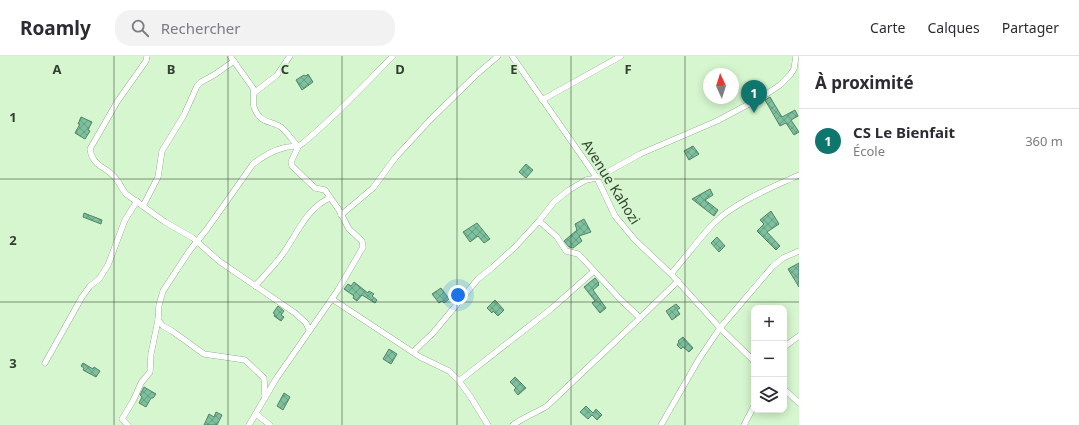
<!DOCTYPE html>
<html lang="fr">
<meta charset="utf-8">
<style>
:root{--surface:#fff;--page:#f2f2f3;--text:#2b2b33;--muted:#7c7c81;--line:#e1e1e2;--accent:#0f766e}
body{margin:0;font-family:"Noto Sans",sans-serif;background:var(--page);color:var(--text)}
.controls{position:absolute;right:12px;bottom:12px;display:grid;overflow:hidden;border-radius:8px;box-shadow:0 2px 10px #0003}
.controls button{width:36px;height:36px;display:grid;place-items:center;padding:0;border:0;border-bottom:1px solid var(--line);background:var(--surface);color:var(--text);font:20px sans-serif}
.compass{position:absolute;left:703px;top:12px;width:36px;height:36px;border-radius:50%;background:var(--surface);box-shadow:0 2px 10px #0003;rotate:356deg}
.you{position:absolute;left:458px;top:239px;width:14px;height:14px;margin:-10px;border:3px solid #fff;border-radius:50%;background:#1a73e8;box-shadow:0 0 0 6px #1a73e833}
.badge{display:grid;place-items:center;width:26px;height:26px;border-radius:50%;background:var(--accent);color:#fff;font-size:13px;font-weight:700}
.pin{position:absolute;translate:-50% -33px;filter:drop-shadow(0 1px 2px #0008)}
.pin::after{content:'';position:absolute;top:21px;width:14px;height:12px;background:inherit;clip-path:polygon(0 0,100% 0,50% 100%)}
.list{margin:0;padding:0;list-style:none}
h2{display:flex;justify-content:space-between;align-items:center;height:52px;margin:0;padding:0 16px;font-size:17px}
h2 small{font-size:13px;font-weight:400;color:var(--muted)}
.list li{display:grid;grid-template-columns:26px 1fr auto;gap:12px;align-items:center;box-sizing:border-box;height:64px;padding:0 16px;border-top:1px solid var(--line)}
.list b{display:block;font-size:15px;white-space:nowrap}
.list p{margin:0;font-size:13px;white-space:nowrap;color:var(--muted)}
.list em{font-size:13px;font-style:normal;color:var(--muted)}
.icon{flex:none;width:22px;height:22px;fill:none;stroke:currentColor;stroke-width:2;stroke-linecap:round;stroke-linejoin:round}
.map{position:relative;flex:none;width:799px;height:369px;overflow:hidden}
header{display:flex;align-items:center;gap:24px;box-sizing:border-box;height:56px;padding:0 20px;background:var(--surface);border-bottom:1px solid var(--line)}
header strong{font-size:19px}
nav{display:flex;gap:22px;margin-inline-start:auto;font-size:14px}
.search{width:280px;height:36px;background:var(--page);display:flex;align-items:center;gap:10px;box-sizing:border-box;padding:0 14px;border-radius:16px;color:var(--muted);font-size:15px}
main{display:flex}
aside{flex:1;background:var(--surface)}
.map>svg:first-child{display:block}
.building{fill:url(#building-cross-hatch);stroke:#55826a}
.lines{fill:none;stroke-linecap:round;stroke-linejoin:round}
.street-casing{stroke:#6f8d69;stroke-width:6}
.street{stroke:#fff;stroke-width:5.5}
.grid{fill:none;stroke:#323f30;stroke-width:1;stroke-opacity:0.55}
.labels{text-anchor:middle;stroke-width:4;stroke-linejoin:round;paint-order:stroke}
.street-label{font-size:14px;fill:#323f30;stroke:#d5f6ce}
.grid-label{font-size:13px;text-anchor:middle;font-weight:bold;fill:#323f30;stroke:#d5f6ce;stroke-width:4;stroke-linejoin:round;paint-order:stroke}
</style>
<header>
<strong>Roamly</strong>
<div class="search"><svg class="icon" aria-label="search" viewBox="0 0 24 24"><circle cx="10" cy="10" r="6"/><path d="M15 15l6 6"/></svg>Rechercher</div>
<nav><a>Carte</a><a>Calques</a><a>Partager</a></nav>
</header>
<main>
<div class="map">
<svg width="799" height="369" viewBox="0 0 799 369">
<defs>
<pattern id="building-cross-hatch" width="8" height="8" patternUnits="userSpaceOnUse"><rect width="8" height="8" fill="#7dc09d"/><path d="M0 0l8 8M0 8l8-8" fill="none" stroke="#679d80"/></pattern>
</defs>
<rect width="100%" height="100%" fill="#d5f6ce"/>
<!-- building -->
<g class="building">
<polygon points="308,18 313,26 302,34 296,24 304,19 306,20"/>
<polygon points="770,41 782,61 795,54 798,60 791,64 799,76 794,79 786,67 780,70 765,44"/>
<polygon points="81,61 92,66 88,74 90,75 85,83 75,77 80,68 78,68"/>
<polygon points="693,90 699,98 689,104 684,95"/>
<polygon points="526,108 533,114 526,122 519,116"/>
<polygon points="710,133 713,139 705,144 718,154 714,160 692,143"/>
<polygon points="771,155 779,168 767,176 780,190 776,194 757,175 764,168 760,164"/>
<polygon points="84,157 102,164 101,168 83,161"/>
<polygon points="584,163 591,176 579,180 582,185 573,192 569,191 564,185 577,174 575,168"/>
<polygon points="477,167 490,183 484,187 478,180 470,186 463,176"/>
<polygon points="717,181 725,190 719,196 711,187"/>
<polygon points="799,207 799,231 788,213"/>
<polygon points="595,222 599,227 598,228 599,229 593,234 606,252 600,257 592,247 595,245 584,231"/>
<polygon points="354,226 368,237 369,235 374,238 372,240 377,244 375,247 362,239 357,245 353,242 354,240 344,233 348,228 351,230"/>
<polygon points="441,232 449,243 444,247 442,245 439,247 432,238"/>
<polygon points="495,244 504,254 498,260 493,255 492,257 487,252"/>
<polygon points="676,248 680,252 677,254 680,258 672,264 666,255"/>
<polygon points="278,250 284,255 281,259 284,261 281,265 274,260 275,258 273,257"/>
<polygon points="683,281 693,292 689,296 683,291 681,293 677,289 679,286 678,285"/>
<polygon points="389,293 397,298 391,308 383,303"/>
<polygon points="83,307 93,313 94,311 100,315 96,321 83,314 84,312 81,310"/>
<polygon points="515,321 526,332 518,339 514,334 516,332 510,326"/>
<polygon points="144,331 156,338 153,342 151,342 146,351 139,347 142,341 140,339"/>
<polygon points="284,337 290,341 283,354 277,350"/>
<polygon points="586,350 593,357 596,353 602,359 597,364 592,359 588,363 580,356"/>
<polygon points="216,356 222,359 217,369 204,369 209,358 214,361"/>
</g>
<g class="lines">
<!-- street casing -->
<g class="street-casing">
<g id="street">
<path d="M147 0 146 5 117 46 90 93C93 112 107 110 117 124 120 128 122 133 126 138L165 166 193 182 219 205 295 257 306 267 309 274"/>
<path d="M230 0 253 32C255 39 252 45 254 51 260 68 270 64 281 71 287 76 293 85 298 91L291 106 292 110 315 132 325 134 339 154 349 173 362 185 363 191 338 234 276 323 249 369"/>
<polyline points="512,0 597,122 615,160 635,184 671,218 720,272 754,305"/>
<polyline points="254,37 277,19 290,0"/>
<polyline points="542,44 621,0"/>
<polyline points="143,150 158,121 162,95 184,59 197,30 201,26 214,19 234,5"/>
<polyline points="341,159 373,132 395,102 430,64 476,19 498,0"/>
<polyline points="539,165 557,181 566,195 578,198 584,204 620,243 640,262"/>
<path d="M671 218C685 202 698 184 713 168 735 146 771 132 799 119"/>
<path d="M255 230C264 220 274 210 282 199 296 180 307 151 330 142"/>
<polyline points="332,243 420,301 449,315 459,325 470,340 488,369"/>
<polyline points="158,264 163,270 172,275 204,298 245,304 264,322 265,342"/>
<polyline points="784,291 799,280"/>
<polyline points="413,296 433,277 478,223 493,211 515,191 539,165 554,146 569,134 586,124 597,122 640,98 717,65 762,41 780,29 790,19 794,13 796,0"/>
<polyline points="45,307 82,241 90,230 99,223 108,209 125,164 137,145"/>
<polyline points="459,325 551,253 594,215"/>
<polyline points="784,333 799,347"/>
<polyline points="256,358 270,369"/>
<path d="M128 369 122 363 133 345 141 327 150 316 151 298 158 264 159 249 163 235 190 194 207 173 253 108C262 101 272 95 283 92 290 89 296 93 303 87 335 61 364 29 393 0"/>
<path d="M513 369C524 361 536 357 547 350L640 262 678 225"/>
<polyline points="661,369 699,303 720,272 773,210 783,202 799,195"/>
<polyline points="744,369 754,350"/>
</g>
</g>
<!-- street -->
<use href="#street" class="street"/>
</g>
<!-- grid -->
<path class="grid" d="M114 0V369M228 0V369M342 0V369M457 0V369M571 0V369M685 0V369M0 123H799M0 246H799"/>
<g class="labels">
<!-- street labels -->
<g class="street-label">
<text transform="translate(611 126) rotate(58)" y="5">Avenue Kahozi</text>
</g>
</g>
<g class="grid-label">
<text x="57" y="18">A</text>
<text x="171" y="18">B</text>
<text x="285" y="18">C</text>
<text x="400" y="18">D</text>
<text x="514" y="18">E</text>
<text x="628" y="18">F</text>
<text x="13" y="66">1</text>
<text x="13" y="189">2</text>
<text x="13" y="312">3</text>
</g>
</svg>
<div class="controls">
<button>+</button>
<button>−</button>
<button><svg class="icon" aria-label="layers" viewBox="0 0 24 24"><path d="M12 4l9 5-9 5-9-5zM3 14l9 5 9-5"/></svg></button>
</div>
<svg class="compass" viewBox="-18 -18 36 36"><path d="M0-13l5 13h-10z" fill="#e53935"/><path d="M0 13l5-13h-10z" fill="#7c7c81"/></svg>
<div class="you"></div>
<div class="pin badge" style="left:754px;top:57px">1</div>
</div>
<aside>
<h2>À proximité<small></small></h2>
<ul class="list">
<li><span class="badge">1</span><div><b>CS Le Bienfait</b><p>École</p></div><em>360 m</em></li>
</ul>
</aside>
</main>
